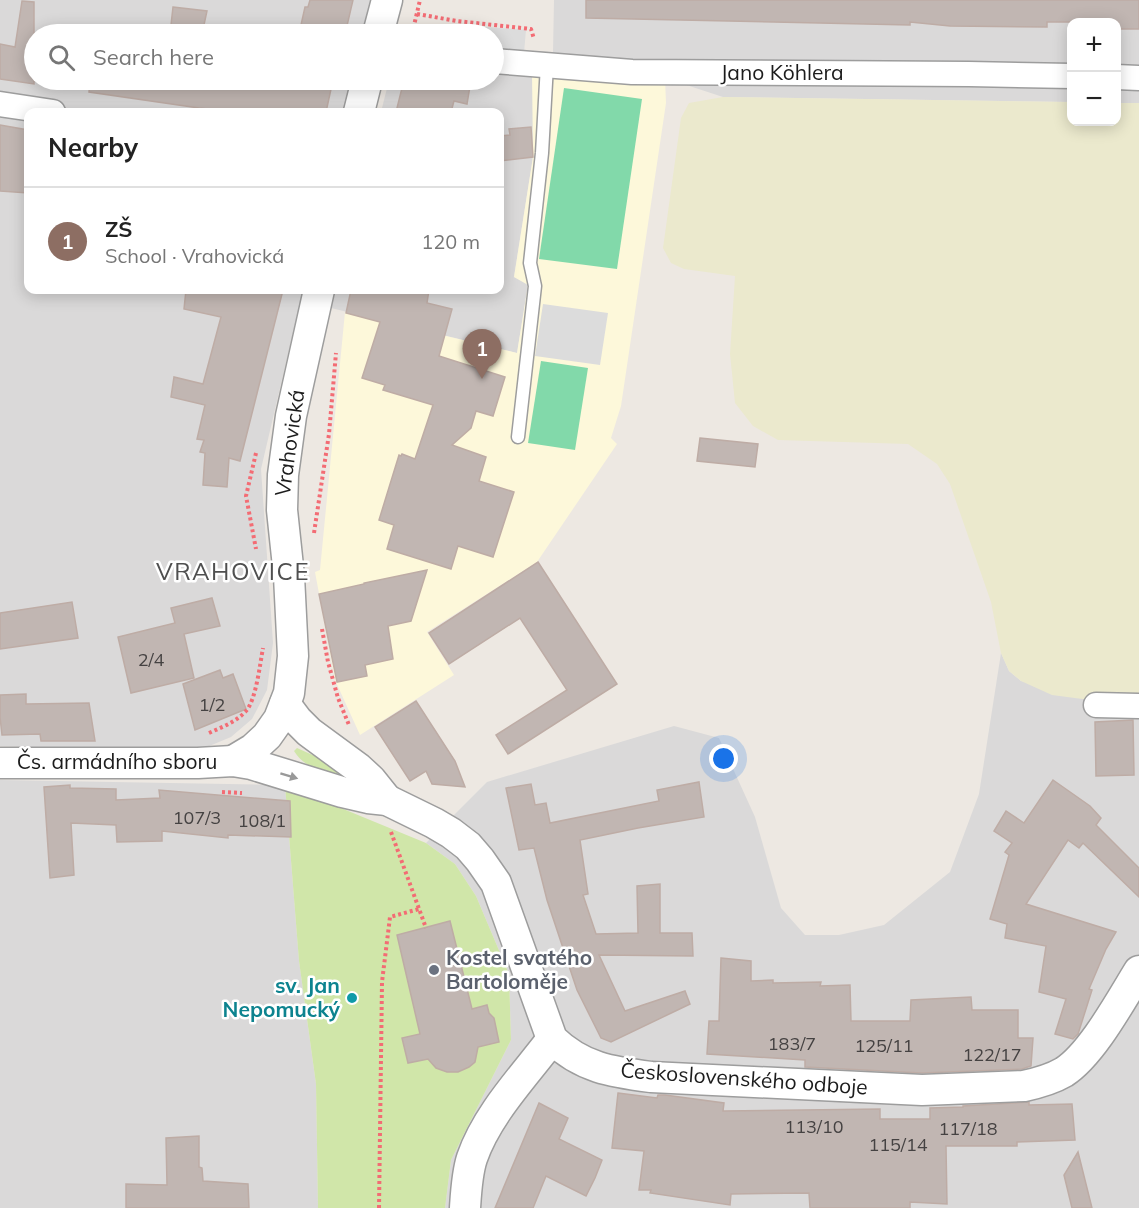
<!DOCTYPE html>
<meta charset="utf-8">
<style>
:root{--surface:#fff;--page:#f6f6f6;--text:#222;--muted:#767676;--line:#e0e0e0;--accent:#bf0825}
body{margin:0;font-family:Mulish,sans-serif;background:var(--page);color:var(--text)}
.controls{position:absolute;right:18px;top:18px;display:grid;overflow:hidden;border-radius:12px;box-shadow:0 3px 15px #0003}
.controls button{width:54px;height:54px;display:grid;place-items:center;padding:0;border:0;border-bottom:2px solid var(--line);background:var(--surface);color:var(--text);font:30px sans-serif}
.you{position:absolute;left:724px;top:759px;width:21px;height:21px;margin:-15px;border:4px solid #fff;border-radius:50%;background:#1a73e8;box-shadow:0 0 0 9px #1a73e833}
.badge{display:grid;place-items:center;width:39px;height:39px;border-radius:50%;background:var(--accent);color:#fff;font-size:20px;font-weight:700}
.pin{position:absolute;translate:-50% -50px;filter:drop-shadow(0 2px 3px #0008)}
.pin::after{content:'';position:absolute;top:32px;width:21px;height:18px;background:inherit;clip-path:polygon(0 0,100% 0,50% 100%)}
.list{margin:0;padding:0;list-style:none}
h2{display:flex;justify-content:space-between;align-items:center;height:78px;margin:0;padding:0 24px;font-size:26px}
h2 small{font-size:20px;font-weight:400;color:var(--muted)}
.list li{display:grid;grid-template-columns:39px 1fr auto;gap:18px;align-items:center;box-sizing:border-box;height:108px;padding:0 24px;border-top:2px solid var(--line)}
.list b{display:block;font-size:22px;white-space:nowrap}
.list p{margin:0;font-size:20px;white-space:nowrap;color:var(--muted)}
.list em{font-size:20px;font-style:normal;color:var(--muted)}
.icon{flex:none;width:33px;height:33px;fill:none;stroke:currentColor;stroke-width:2;stroke-linecap:round;stroke-linejoin:round}
.map{position:relative;flex:none;width:1139px;height:1208px;overflow:hidden}
.search{position:absolute;background:var(--surface);box-shadow:0 3px 15px #0003;left:24px;top:24px;width:480px;height:66px;display:flex;align-items:center;gap:15px;box-sizing:border-box;padding:0 21px;border-radius:33px;color:var(--muted);font-size:22px}
.panel{position:absolute;background:var(--surface);box-shadow:0 3px 15px #0003;left:24px;top:108px;width:480px;height:186px;border-radius:12px}
.map>svg:first-child{display:block}
.residential{fill:#dad9d9}
.education{fill:#fdf8da}
.farmland{fill:#ebe9cd}
.grass{fill:#d0e6a9}
.pitch{fill:#82d9aa}
.parking{fill:#dcdcdc}
.building{fill:#c1b6b2;stroke:#beaca5;stroke-width:1.5}
.lines{fill:none;stroke-linecap:round;stroke-linejoin:round}
.service-casing{stroke:#9d9d9d;stroke-width:15}
.minor-casing{stroke:#9d9d9d;stroke-width:27}
.tertiary-casing{stroke:#9d9d9d;stroke-width:33}
.path{stroke:#f36c74;stroke-width:4;stroke-dasharray:3 3;stroke-linecap:butt}
.service{stroke:#fff;stroke-width:12}
.minor{stroke:#fff;stroke-width:24}
.tertiary{stroke:#fff;stroke-width:30}
.oneway{fill:#999}
.worship-dot{fill:#6b7280;stroke:#fff;stroke-width:2}
.culture-dot{fill:#0f9aa8;stroke:#fff;stroke-width:2}
.labels{text-anchor:middle;stroke-width:5;stroke-linejoin:round;paint-order:stroke}
.number-label{font-size:18px;fill:#454242}
.street-label{font-size:21px;fill:#1c1c1c;stroke:#fff}
.worship-label{font-size:21px;font-weight:bold;fill:#5b616d;stroke:#fff;text-anchor:start}
.culture-label{font-size:21px;font-weight:bold;fill:#0d838f;stroke:#fff;text-anchor:end}
.quarter-label{font-size:24px;letter-spacing:1.5px;fill:#4f4f4f;stroke:#fff}
</style>
<div class="map">
<svg width="1139" height="1208" viewBox="0 0 1139 1208">
<rect width="100%" height="100%" fill="#ede8e2"/>
<!-- residential -->
<g class="residential">
<polygon points="0,0 371,0 363,34 34,34 34,80 353,80 345,112 28,112 28,290 303,290 261,469 273,643 267,690 252,719 231,737 202,749 169,752 0,746"/>
<polygon points="554,0 1139,0 1139,103 1117,103 1116,22 1072,22 1071,102 723,97 665,78 533,74 533,157 514,277 528,284 517,353 331,308 336,290 500,290 500,112 381,112 389,80 494,80 494,49 553,52"/>
<polygon points="1001,653 1009,671 1021,681 1139,704 1139,1208 445,1208 451,1160 511,1040 509,974 476,896 455,864 426,843 487,782 674,726 719,738 755,817 781,908 805,935 839,935 884,925 950,872 979,794"/>
<polygon points="0,780 285,785 299,961 316,1084 318,1208 0,1208"/>
</g>
<!-- education -->
<polygon class="education" points="532,74 665,78 666,103 621,406 611,438 617,444 537,562 427,632 454,675 360,735 335,680 315,572 320,570 345,312 517,353 528,285 514,277 533,157"/>
<!-- farmland -->
<polygon class="farmland" points="723,97 1071,102 1072,122 1116,122 1117,103 1139,103 1139,704 1113,703 1052,695 1021,681 1009,671 1001,653 991,602 950,484 937,464 908,444 778,440 753,426 735,403 730,354 735,276 684,269 671,263 663,248 681,118 689,103"/>
<!-- grass -->
<g class="grass">
<path d="M297 748 326 761 353 781C332 774 306 771 294 751Z"/>
<polygon points="285,785 426,843 455,864 476,896 509,974 511,1040 451,1160 445,1208 318,1208 316,1084 299,961"/>
</g>
<!-- pitch -->
<g class="pitch">
<polygon points="564,88 642,99 617,269 539,259"/>
<polygon points="541,361 588,368 575,450 528,443"/>
</g>
<!-- parking -->
<g class="parking">
<polygon points="448,24 526,30 523,64 494,61 494,34 446,34"/>
<polygon points="543,304 608,313 600,365 535,356"/>
</g>
<!-- building -->
<g class="building">
<polygon points="310,0 353,0 346,30 345,30 344,34 299,34 305,7 308,7"/>
<polygon points="586,0 1139,0 1139,29 1116,29 1116,22 1047,22 1047,27 950,26 910,22 910,25 586,18"/>
<polygon points="22,1 34,2 34,84 0,79 0,44 15,47"/>
<polygon points="173,7 207,11 202,34 170,34"/>
<polygon points="90,80 333,80 326,112 234,112 199,108 89,92"/>
<polygon points="404,80 471,80 467,104 454,101 451,112 396,112"/>
<polygon points="0,125 28,130 28,193 0,191"/>
<polygon points="531,127 533,157 500,161 500,136 510,135 509,129"/>
<polygon points="186,290 283,290 240,461 229,458 227,487 203,485 205,453 200,452 204,440 197,439 205,405 171,397 174,377 203,384 221,317 184,309"/>
<polygon points="351,290 429,290 427,303 452,309 439,356 505,377 493,416 476,411 471,428 452,445 486,457 479,481 514,492 493,557 458,546 451,569 387,549 394,525 379,520 399,455 401,456 402,454 415,459 433,405 383,390 385,385 362,378 380,322 346,313"/>
<polygon points="700,438 758,444 755,467 697,461"/>
<polygon points="538,562 617,684 508,754 496,735 567,690 520,618 449,664 429,633"/>
<polygon points="427,570 411,621 388,626 393,659 365,665 367,676 337,682 319,594 364,584 364,583"/>
<polygon points="212,598 220,626 184,634 194,678 131,693 118,637 175,623 171,608"/>
<polygon points="72,602 78,638 0,649 0,613"/>
<polygon points="220,670 223,678 233,674 246,709 195,730 183,684"/>
<polygon points="26,694 26,704 89,703 95,741 41,741 40,734 2,735 0,717 0,695"/>
<polygon points="416,701 455,761 465,787 432,784 426,771 410,781 375,727"/>
<polygon points="1133,720 1134,775 1096,776 1095,722"/>
<polygon points="1053,780 1090,806 1101,818 1096,825 1139,868 1139,897 1083,843 1079,848 1068,840 1026,904 1116,932 1106,949 1089,989 1092,990 1078,1034 1073,1039 1055,1034 1066,999 1039,992 1046,946 1005,938 1007,924 990,919 1009,855 1005,852 1012,843 994,831 1006,811 1024,823"/>
<polygon points="699,782 704,817 638,828 580,840 588,894 583,895 596,934 638,933 637,886 660,884 660,933 692,933 693,956 599,955 625,1011 685,991 690,1004 611,1042 601,1038 577,990 547,900 534,848 519,850 506,788 531,784 535,805 546,803 550,823 659,801 657,790"/>
<polygon points="70,785 70,788 116,789 116,800 160,798 159,790 290,801 291,837 228,835 228,838 162,831 162,841 117,842 116,825 71,823 74,875 50,878 44,787"/>
<polygon points="450,921 472,1009 487,1005 489,1013 494,1018 499,1042 478,1047 475,1062 469,1067 458,1072 447,1072 436,1068 428,1059 408,1063 402,1038 420,1034 397,935"/>
<polygon points="721,958 751,961 751,981 773,980 773,983 821,982 820,986 850,985 851,1021 910,1021 911,1000 971,997 972,1010 1018,1010 1018,1038 1033,1038 1031,1066 1022,1069 922,1073 805,1067 805,1060 707,1054 709,1021 719,1021"/>
<polygon points="618,1093 657,1098 658,1095 665,1095 724,1103 723,1111 880,1109 880,1119 930,1119 930,1108 963,1107 963,1106 1029,1102 1029,1105 1072,1104 1075,1140 1017,1142 1017,1146 946,1146 947,1204 910,1202 910,1208 810,1208 809,1193 731,1194 730,1205 650,1193 651,1190 639,1190 644,1151 612,1148"/>
<polygon points="539,1103 568,1118 559,1139 602,1160 595,1178 586,1196 546,1176 533,1208 495,1208"/>
<polygon points="199,1136 199,1167 202,1168 203,1181 248,1184 249,1208 126,1208 126,1184 167,1185 166,1138"/>
<polygon points="1078,1152 1092,1208 1072,1208 1064,1175"/>
</g>
<g class="lines">
<!-- service casing -->
<g class="service-casing">
<polyline id="service" points="518,437 535,286 530,263 542,153 547,65"/>
</g>
<!-- minor casing -->
<g class="minor-casing">
<g id="minor">
<polyline points="494,61 632,72 969,74 1072,76"/>
<polyline points="1116,77 1139,78"/>
<polyline points="0,104 53,112"/>
<polyline points="1096,705 1139,706"/>
</g>
</g>
<!-- tertiary casing -->
<g class="tertiary-casing">
<g id="tertiary">
<polyline points="378,34 387,0"/>
<polyline points="359,112 367,80"/>
<polyline points="285,704 297,720 309,732 358,768 371,780 387,800"/>
<polyline points="233,761 253,749 267,736 279,719 289,693 293,656 289,576 282,510 283,475 291,416 319,290"/>
<path d="M0 763H198L233 761 251 764 342 792 368 798 387 800 434 823 451 833 468 846 480 860 496 883 552 1039C582 1068 612 1072 651 1077L922 1090 1024 1086C1038 1083 1052 1079 1064 1072 1092 1054 1121 1000 1139 971"/>
<path d="M465 1208C466 1192 467 1173 472 1158 487 1114 525 1075 552 1039"/>
</g>
</g>
<!-- path -->
<g class="path">
<polyline points="417,14 457,21 531,29 534,39"/>
<polyline points="412,34 420,0"/>
<polyline points="256,453 246,496 256,549"/>
<polyline points="314,533 329,434 336,353"/>
<polyline points="322,629 328,662 338,698 349,725"/>
<path d="M209 733C222 727 236 722 246 711 256 700 260 664 263 648"/>
<polyline points="222,792 242,793"/>
<polyline points="391,832 426,928"/>
<polyline points="379,1208 382,982 390,917 419,909"/>
</g>
<!-- service -->
<use href="#service" class="service"/>
<!-- minor -->
<use href="#minor" class="minor"/>
<!-- tertiary -->
<use href="#tertiary" class="tertiary"/>
</g>
<!-- one-way arrows -->
<defs><path id="oneway-solid" d="M-6-.8H1V-3.2L6.5 0L1 3.2V.8H-6Z" transform="scale(1.5)"/></defs>
<use class="oneway" href="#oneway-solid" transform="translate(289 776) rotate(17)"/>
<!-- markers -->
<circle class="worship-dot" cx="434" cy="970" r="6"/>
<circle class="culture-dot" cx="352" cy="998" r="6"/>
<g class="labels">
<!-- number labels -->
<g class="number-label">
<text x="151" y="666">2/4</text>
<text x="212" y="711">1/2</text>
<text x="197" y="824">107/3</text>
<text x="262" y="827">108/1</text>
<text x="792" y="1050">183/7</text>
<text x="884" y="1052">125/11</text>
<text x="992" y="1061">122/17</text>
<text x="814" y="1133">113/10</text>
<text x="968" y="1135">117/18</text>
<text x="898" y="1151">115/14</text>
</g>
<!-- street labels -->
<g class="street-label">
<text x="782" y="80">Jano Köhlera</text>
<text transform="translate(290 443) rotate(-82)" y="7">Vrahovická</text>
<text x="117" y="769">Čs. armádního sboru</text>
<text transform="translate(744 1079) rotate(4)" y="7">Československého odboje</text>
</g>
<!-- worship labels -->
<g class="worship-label">
<text x="446" y="965">Kostel svatého<tspan x="446" dy="24">Bartoloměje</tspan></text>
</g>
<!-- culture labels -->
<g class="culture-label">
<text x="340" y="993">sv. Jan<tspan x="340" dy="24">Nepomucký</tspan></text>
</g>
<!-- quarter labels -->
<g class="quarter-label">
<text x="233" y="580">VRAHOVICE</text>
</g>
</g>
</svg>
<div class="controls">
<button>+</button>
<button>−</button>
</div>
<div class="you"></div>
<div class="pin badge" style="left:482px;top:379px;background:#8d6e63">1</div>
<div class="search"><svg class="icon" aria-label="search" viewBox="0 0 24 24"><circle cx="10" cy="10" r="6"/><path d="M15 15l6 6"/></svg>Search here</div>
<section class="panel">
<h2>Nearby<small></small></h2>
<ul class="list">
<li><span class="badge" style="background:#8d6e63">1</span><div><b>ZŠ</b><p>School · Vrahovická</p></div><em>120 m</em></li>
</ul>
</section>
</div>
